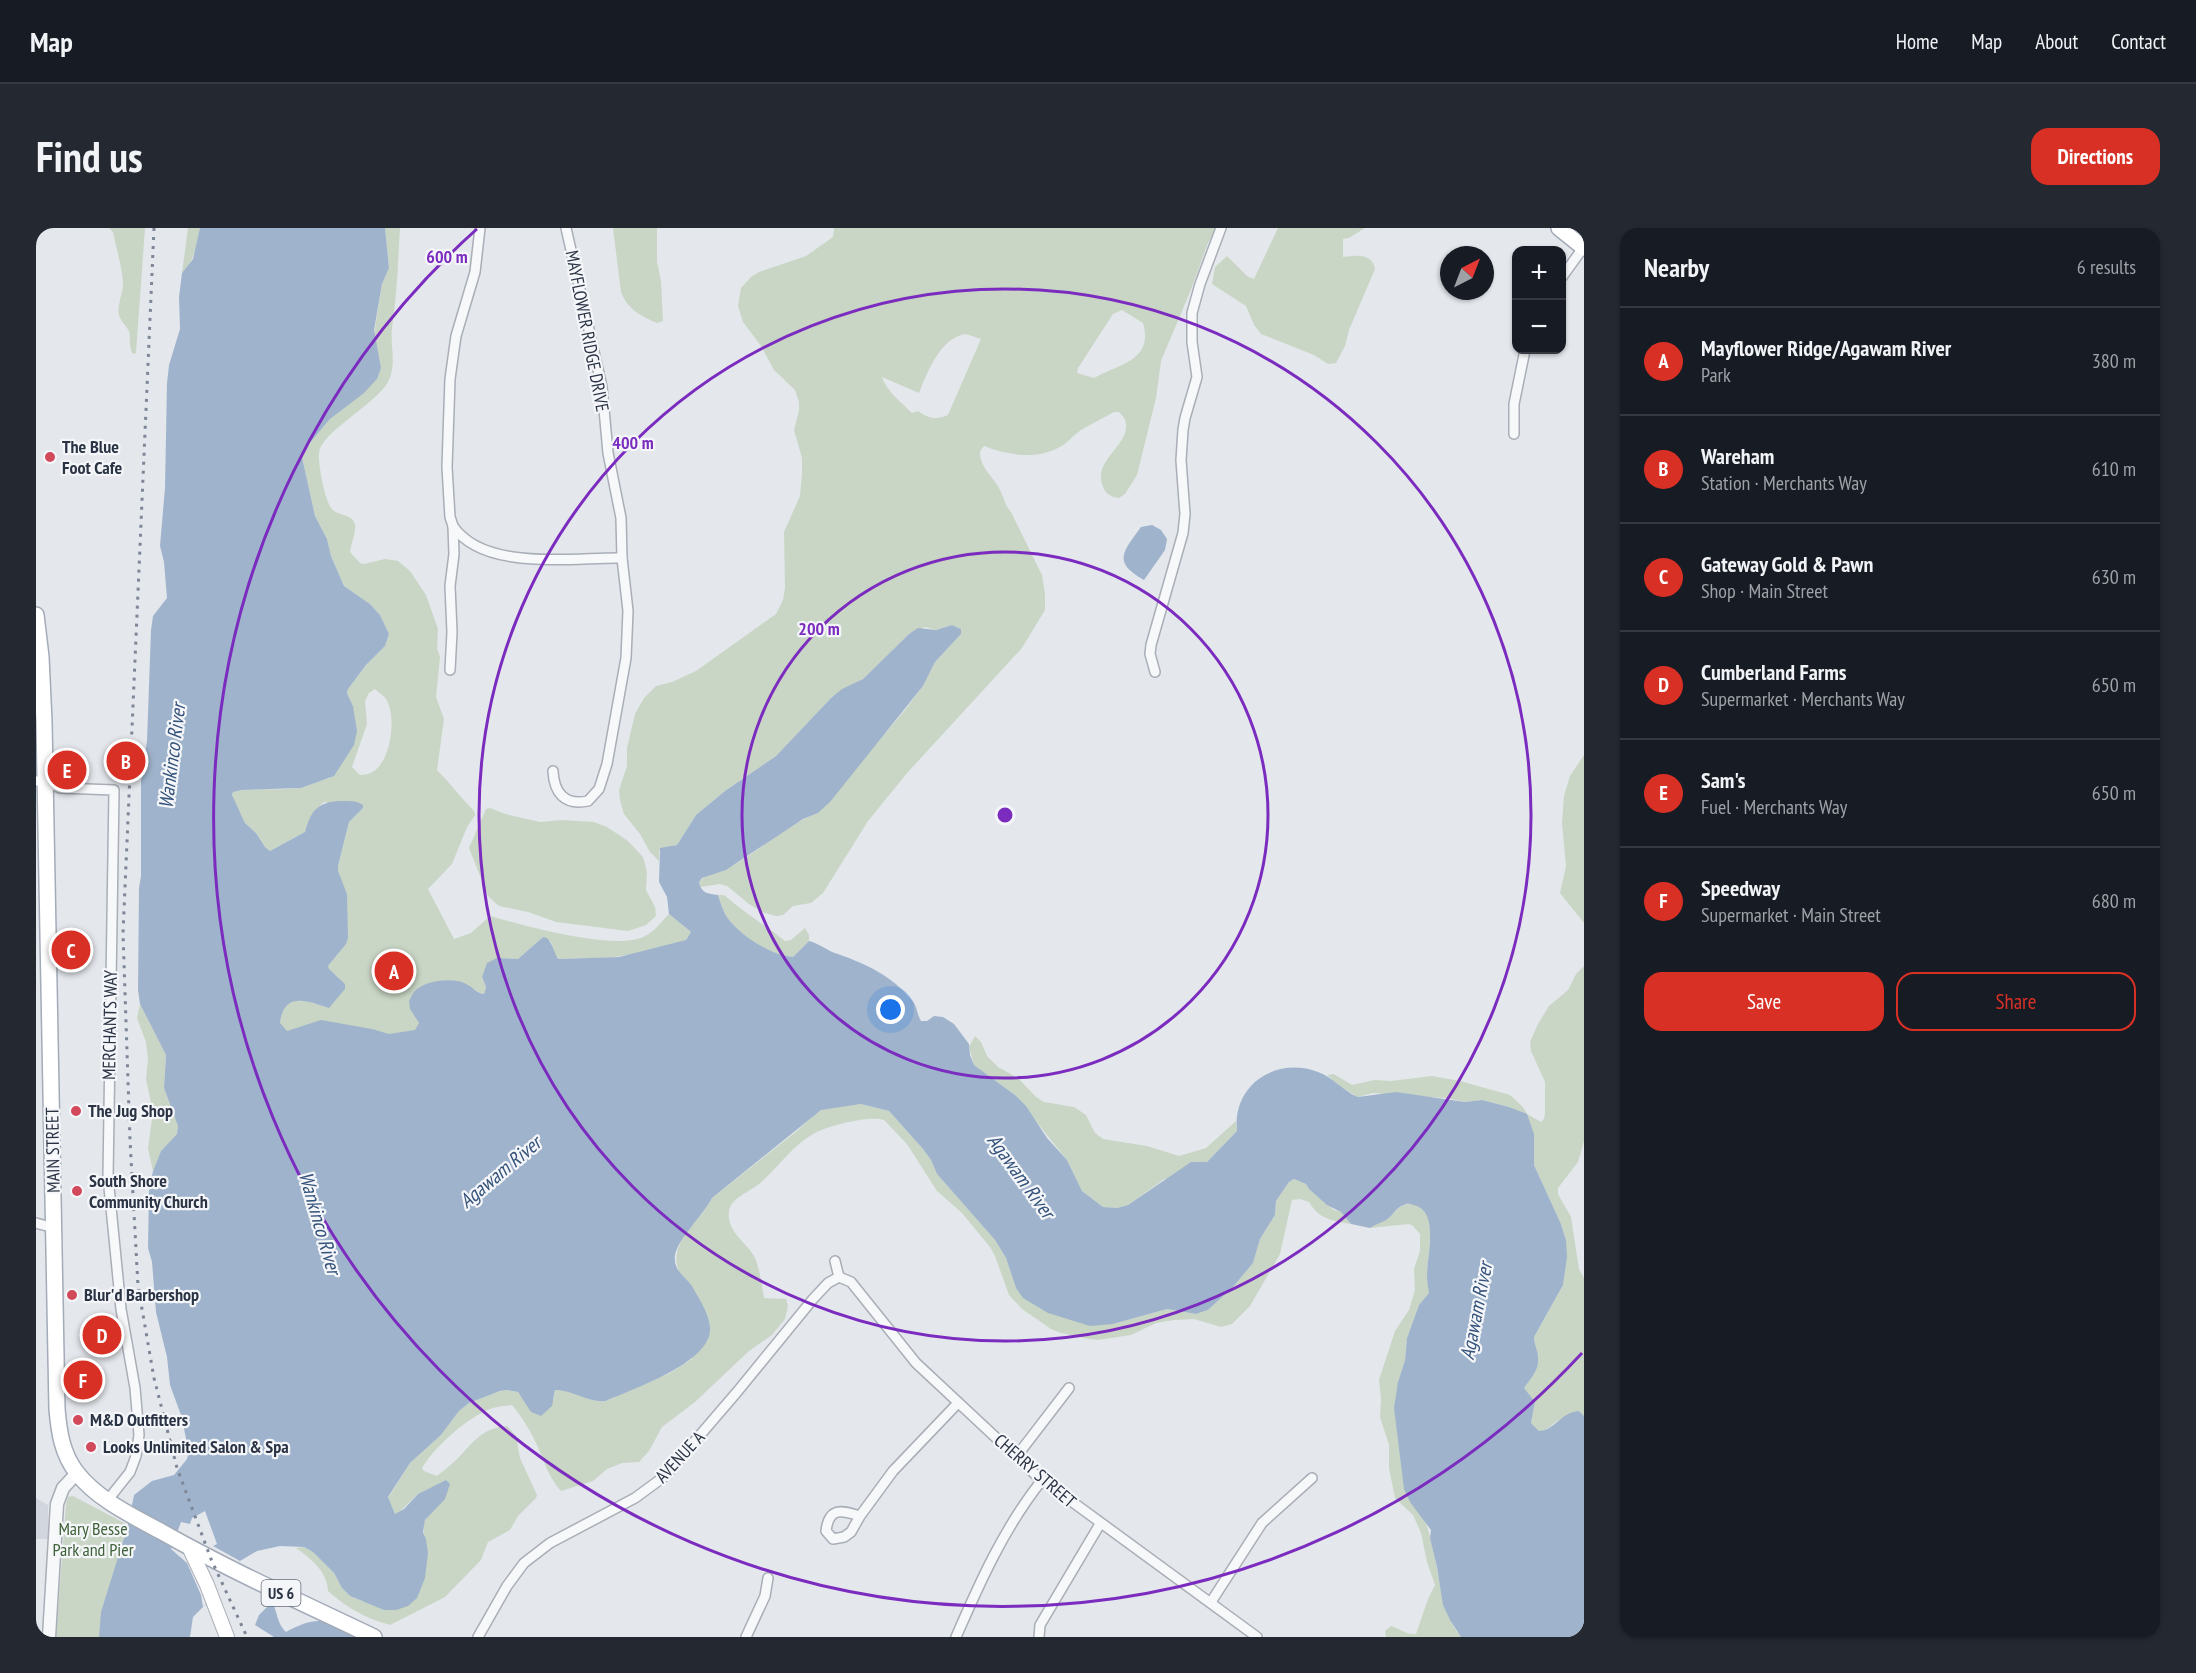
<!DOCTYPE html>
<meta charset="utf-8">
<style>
:root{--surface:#171b24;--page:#242831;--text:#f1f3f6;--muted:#9ea1a6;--line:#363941;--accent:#d93025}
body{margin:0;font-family:"PT Sans Narrow",sans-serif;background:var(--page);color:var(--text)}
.controls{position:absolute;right:18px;top:18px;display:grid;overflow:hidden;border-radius:12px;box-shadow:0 2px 4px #0004}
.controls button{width:54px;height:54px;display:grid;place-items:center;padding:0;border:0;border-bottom:2px solid var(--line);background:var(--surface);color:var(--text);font:30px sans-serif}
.compass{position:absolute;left:1404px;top:18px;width:54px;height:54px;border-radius:50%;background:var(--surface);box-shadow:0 2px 4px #0004;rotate:42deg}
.you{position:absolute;left:855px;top:782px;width:21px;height:21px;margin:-15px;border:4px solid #fff;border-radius:50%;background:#1a73e8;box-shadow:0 0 0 9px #1a73e833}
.badge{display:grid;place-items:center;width:39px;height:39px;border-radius:50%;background:var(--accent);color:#fff;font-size:20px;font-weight:700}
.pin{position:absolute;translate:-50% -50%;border:3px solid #fff;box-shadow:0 2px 6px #0006}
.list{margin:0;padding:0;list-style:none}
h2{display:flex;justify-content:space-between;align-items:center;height:78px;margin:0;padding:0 24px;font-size:26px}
h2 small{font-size:20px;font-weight:400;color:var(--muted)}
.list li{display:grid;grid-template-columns:39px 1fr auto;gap:18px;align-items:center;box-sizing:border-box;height:108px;padding:0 24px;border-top:2px solid var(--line)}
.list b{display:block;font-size:22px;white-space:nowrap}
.list p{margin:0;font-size:20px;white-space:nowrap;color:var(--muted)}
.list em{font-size:20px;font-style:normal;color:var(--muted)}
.actions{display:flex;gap:12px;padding:18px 24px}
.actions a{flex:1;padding:14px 0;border:2px solid var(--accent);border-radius:18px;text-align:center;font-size:21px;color:var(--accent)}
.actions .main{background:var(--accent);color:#fff}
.map{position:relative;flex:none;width:1548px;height:1409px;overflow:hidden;border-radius:18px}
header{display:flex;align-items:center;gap:36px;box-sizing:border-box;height:84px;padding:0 30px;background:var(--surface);border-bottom:2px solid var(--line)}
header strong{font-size:28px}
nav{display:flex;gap:33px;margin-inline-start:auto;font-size:21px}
.intro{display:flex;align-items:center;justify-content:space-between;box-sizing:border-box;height:144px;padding:0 36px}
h1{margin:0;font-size:42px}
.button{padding:15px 27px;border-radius:18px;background:var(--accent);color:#fff;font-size:21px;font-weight:700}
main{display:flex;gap:36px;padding:0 36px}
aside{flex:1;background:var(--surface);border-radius:18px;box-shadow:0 2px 4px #0004}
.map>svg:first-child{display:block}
.built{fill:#d2d6de}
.green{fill:#c9d6c5;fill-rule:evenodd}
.water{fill:#9fb4cc}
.pier{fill:#e4e7ec}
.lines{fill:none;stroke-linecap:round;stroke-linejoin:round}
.minor-casing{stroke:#a9aeb7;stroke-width:12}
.tertiary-casing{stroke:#a9aeb7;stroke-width:15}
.secondary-casing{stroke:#a9aeb7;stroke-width:16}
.primary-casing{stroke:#a3abb8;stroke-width:18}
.minor{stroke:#f7f8fa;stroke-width:9}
.tertiary{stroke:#f7f8fa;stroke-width:12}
.secondary{stroke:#fff;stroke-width:14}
.primary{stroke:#fff;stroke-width:15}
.rail{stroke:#7d8696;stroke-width:3;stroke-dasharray:3 6;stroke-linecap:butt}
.ring{fill:none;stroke:#7b2cbf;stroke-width:3}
.poi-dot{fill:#d1495b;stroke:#f4f6f9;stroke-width:2}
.labels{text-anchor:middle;stroke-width:4.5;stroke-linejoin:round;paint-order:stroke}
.shield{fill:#f4f6f9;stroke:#676e7b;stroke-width:1.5}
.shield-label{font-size:16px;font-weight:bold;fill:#2b3445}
.street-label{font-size:18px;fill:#2b3445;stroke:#f4f6f9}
.poi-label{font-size:18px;font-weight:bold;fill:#2b3445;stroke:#f4f6f9;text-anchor:start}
.park-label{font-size:18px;fill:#3f6138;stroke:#f4f6f9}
.water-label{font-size:20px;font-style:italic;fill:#34527a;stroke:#f4f6f9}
.centre{fill:#7b2cbf;stroke:#f4f6f9;stroke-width:3}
.ring-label{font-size:18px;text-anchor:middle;font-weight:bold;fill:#7b2cbf;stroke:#f4f6f9;stroke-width:4.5;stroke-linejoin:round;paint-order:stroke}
</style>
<header>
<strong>Map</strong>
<nav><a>Home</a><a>Map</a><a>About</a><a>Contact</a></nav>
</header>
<div class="intro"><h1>Find us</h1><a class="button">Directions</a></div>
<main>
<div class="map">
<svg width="1548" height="1409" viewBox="0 0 1548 1409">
<rect width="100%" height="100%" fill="#e4e7ec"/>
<!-- built -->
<polygon class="built" points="0,1270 12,1277 12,1311 0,1311"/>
<!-- green -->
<g class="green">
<path d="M73 0H109L100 125 97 126C92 118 95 111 93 103 90 97 85 94 83 87 81 76 87 66 87 55 86 38 80 20 77 4Z"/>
<path d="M152 0H164C162 16 158 33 146 45Z"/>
<path d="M349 0H364C362 34 361 67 356 100 354 118 361 137 352 154 340 176 284 205 283 225 282 236 289 276 297 282 304 288 317 286 319 297 320 305 315 316 314 324L324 335 328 336 349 331 362 333 374 343 390 367 402 401 401 421 404 429 400 469 408 491 401 542C414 555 425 570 438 583L439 587 431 599 416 636 392 661 418 711 435 705 454 688C486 697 581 724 609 708 618 704 626 693 633 686L655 704 650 712C629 719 607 725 585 728 565 731 542 730 522 731L516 721 515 714 507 709 482 731 461 730 446 749 450 759 448 766 442 764 430 756 387 812 251 804 244 795C248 764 269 772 290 779L303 750 292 741V738L302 726V638L313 594 327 580 288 574C278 583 272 590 269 604L234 623 229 619 220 605 209 595 196 568 197 564C219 559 241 563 263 560 274 558 283 552 294 550L317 478 311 465 312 461 330 437 349 418 353 407 344 387 334 376 308 358 295 328 291 311 279 288 266 229 273 216 294 191 305 181 338 106 346 56 353 40ZM339 461C342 464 348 468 350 471 361 488 355 532 338 543 334 546 328 547 324 547L316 539 331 496 329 473 333 465Z"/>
<path d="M577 0H621V34L625 53 627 93 621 95C605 88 592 82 585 64Z"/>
<path d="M798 0H1181L1172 15 1154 64 1125 133 1120 170 1101 247 1089 266 1083 270C1073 268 1069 266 1066 256 1059 234 1087 220 1090 201 1091 193 1088 189 1083 184H1078C1066 191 1052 197 1041 205 1035 210 1029 217 1022 220 998 232 972 227 948 218 945 222 944 222 944 227 945 240 959 251 964 262 968 269 969 278 975 284L1006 347 1009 366V382L986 420 872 544 832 593 787 665 775 675 757 678 747 687 740 688 726 684 713 676 691 658 684 656 664 659 663 654C669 646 683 646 692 640 723 624 749 597 782 585L869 482 887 458 899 434 925 406V401L916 397 900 402 889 399 873 406 827 451 806 462 795 470 740 528 689 563 660 587 641 617 623 622V633L614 624 604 606 588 586 584 572 583 562 591 538V520L599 486 608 470 620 458 636 454 660 443 740 386 747 372 749 360 748 304 764 268 766 246V230L758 202 763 183V174L759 162 738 142 725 118 707 94 702 78 705 60 715 49 723 44 770 28 797 9ZM1086 82 1107 95C1118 133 1082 136 1058 150L1041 145 1042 140 1077 86ZM930 106 945 111 912 187C900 192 893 191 882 183L876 185C865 174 851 164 846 149L883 165C892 143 904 110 930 106Z"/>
<path d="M1242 0H1329L1313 10 1307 11V29C1321 27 1336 25 1339 41L1313 102 1309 118 1300 135 1292 136 1278 127 1225 106 1218 97 1210 78 1176 56 1179 39 1191 28 1212 49 1218 51Z"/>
<polygon points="1548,527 1548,695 1524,665 1530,638 1526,595 1528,568 1534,548"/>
<polygon points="454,580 469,586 504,594 526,592 558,594 571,599 592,613 607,629 611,644 610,662 619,679 620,688 610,697 592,703 520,694 492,684 463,678 452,668 433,620 450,581"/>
<path d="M682 667H688C707 684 729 697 749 713L755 712 769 700 773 707V713L757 729C733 727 701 706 689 686 686 680 684 673 682 667Z"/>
<path d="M1548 738V913L1542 934 1522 960V966L1535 989 1543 1041 1548 1050V1188L1543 1183 1521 1193 1508 1203H1503L1495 1195 1499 1174 1487 1160C1494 1151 1504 1142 1502 1129 1502 1122 1498 1117 1498 1109L1527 1057 1530 1012 1525 996 1498 937V906L1486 886 1473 879 1446 872 1429 874 1410 870 1337 865 1322 869 1305 859 1291 847 1298 846 1316 857 1338 852 1355 853 1396 848 1424 853 1474 867 1487 879 1491 886 1505 894 1508 891 1509 885V854L1495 823 1494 814 1502 796 1513 778 1532 762 1540 746Z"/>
<polygon points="104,776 130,827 128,860 142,898 141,906 125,923 117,943 112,920 117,884 110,851 112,831 110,814 101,790"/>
<polygon points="939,808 945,814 951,828 962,839 982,850 1000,869 1008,874 1038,879 1050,887 1059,905 1067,911 1111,918 1143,928 1170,920 1200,893 1201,903 1171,934 1127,952 1092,977 1081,980 1067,979 1046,963 1031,932 979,867 938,837 933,819"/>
<path d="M825 876 853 883 887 921 895 932 901 946 959 1012 970 1030 980 1060 1077 1096 1131 1081 1160 1086 1172 1082 1197 1059 1217 1035 1224 1011 1239 987 1240 973 1253 954 1258 951 1270 956 1273 961 1298 982 1305 984 1315 996C1296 993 1283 991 1273 974L1264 971 1256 972 1244 1026 1214 1078 1196 1096 1185 1099 1158 1091 1138 1092 1120 1095 1095 1107 1062 1112 1053 1111 1025 1105 1015 1101 986 1081 973 1067 959 1028 954 1019 926 985 901 963 871 916 848 892C833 887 791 898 777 906 756 918 741 941 723 956 713 964 695 970 693 983 690 1004 711 1014 719 1030 724 1042 726 1058 728 1070L750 1071 752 1078 749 1091 736 1107 713 1123 659 1174 626 1199 613 1223 603 1234 586 1235 571 1241 557 1253 525 1263C513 1250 508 1233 501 1217 494 1202 486 1189 476 1177 470 1178 463 1178 457 1180 434 1187 398 1219 386 1240L388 1243 401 1248C407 1243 414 1238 420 1232 438 1214 444 1201 471 1198L480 1208 484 1230 501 1267 500 1270 482 1288 474 1302 452 1314 445 1332 409 1369 354 1397C329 1390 311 1380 292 1363 291 1343 275 1331 260 1320L268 1319 277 1324 298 1345 306 1360 314 1368 328 1374 390 1311C386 1302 387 1294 393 1286L386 1265 382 1266 361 1286H359L352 1270 374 1235 405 1207 423 1183 433 1175 464 1163 471 1162 482 1164 489 1174 518 1171 519 1162C536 1162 553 1175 570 1173L634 1145 656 1131 647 1051C626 1018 661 998 676 970L761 903 780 885 789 880Z"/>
<path d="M1371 976C1375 976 1382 977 1385 978 1401 987 1391 1032 1391 1047 1391 1053 1393 1060 1393 1066L1383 1077 1371 1110 1369 1132 1362 1154 1388 1292C1393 1301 1393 1306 1395 1314 1405 1347 1403 1382 1425 1409H1350L1349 1403 1355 1398C1365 1401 1370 1407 1380 1406L1392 1371 1399 1357 1391 1334 1385 1305 1377 1287 1359 1270 1353 1240V1217L1344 1189 1345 1171 1343 1152 1359 1103 1373 1082 1379 1062 1378 1041 1384 1023V1006L1377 998 1373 996 1334 1000C1340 995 1346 994 1351 990 1359 985 1362 978 1371 976Z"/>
<polygon points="37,1268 92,1297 83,1325 71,1409 20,1409 30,1277 32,1269"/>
</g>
<!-- water -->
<g class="water">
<path d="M164 0H349L353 40 346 56 338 102 345 140 341 151 328 165 294 191 273 216 266 229 279 288 291 311 295 328 308 358 334 376 344 387 353 406 349 418 330 437 312 461 311 465 317 478 321 503 318 517 298 548 265 560 206 562 197 564 196 567 209 595 220 605 229 619 234 623 269 604C275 582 282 574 304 573 312 573 320 572 327 577V580L313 594 302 638V643L311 666 312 710 310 716 292 738 293 741 309 756V761L293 780C271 773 248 763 244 795L251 803 285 792 336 801 353 806 379 802 383 795 374 781 373 773C375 769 377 764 381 761 393 752 419 749 432 757 438 760 440 765 448 766L450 759 446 749 451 735 461 730 482 731 507 709 511 710C516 715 518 724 522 731L583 729 650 712 655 704 633 686 631 669 623 654 624 620 641 617 660 587 689 563 740 528 795 470 806 461 827 451 873 406 882 400 900 402 916 397 925 401V406L899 434 887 458 794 574 782 585 767 591 690 642 666 650 663 654C665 665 672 666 682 667 684 673 686 680 689 686 701 706 734 727 757 729L773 713C785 716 791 723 802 726 830 736 856 748 876 772 881 778 881 786 885 793H891L898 788 907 789 918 796 933 816 934 827 938 837 979 867 990 878 1011 910 1031 932 1046 963 1067 979 1081 980 1092 977 1155 934H1171L1201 903C1196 857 1240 828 1282 844 1297 849 1307 863 1322 869L1360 864 1429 874 1446 872 1473 879 1491 886 1498 906V937L1525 996 1530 1012 1531 1029 1527 1057 1498 1109C1498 1117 1502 1122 1502 1129 1504 1142 1494 1151 1488 1160L1499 1174 1495 1195 1503 1203C1518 1203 1525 1184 1543 1183L1548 1188V1409H1425L1414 1392 1407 1377 1401 1339 1394 1310 1395 1302 1374 1274 1368 1261 1358 1180 1362 1154 1369 1132 1371 1110 1383 1077 1393 1065C1392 1060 1391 1053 1391 1047 1391 1027 1404 982 1377 977 1373 976 1372 975 1368 977 1360 979 1357 988 1350 992 1345 995 1340 996 1334 1000L1315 996 1305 984 1291 977 1273 961 1270 956 1258 951 1253 954 1240 973 1239 987 1224 1011 1217 1035 1197 1059 1172 1082 1160 1086 1131 1081 1077 1096 1054 1098 1012 1085 987 1070 980 1060 970 1030 959 1012 901 946 895 932 887 921 853 883 825 876 785 882 676 970C667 987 642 1011 639 1027 637 1043 649 1048 656 1058 663 1071 673 1085 674 1100 676 1135 596 1161 570 1173 553 1175 536 1162 519 1162L516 1178 505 1188 495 1184 482 1164 471 1162 464 1163 433 1175 423 1183 405 1207 374 1235 352 1269 359 1286 368 1281 382 1266 410 1252 414 1256 409 1271 389 1292 387 1304 390 1311 392 1325 389 1350 381 1370 372 1378 360 1382H348L314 1368 306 1360 298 1345 277 1324 268 1319 244 1318 221 1323 204 1333 177 1369 157 1389 154 1409H63L65 1384 92 1297 98 1267 116 1253 138 1247 151 1231 153 1224 145 1187 134 1157 131 1129 120 1084 116 1034 112 1020 113 963 117 943 125 923 141 906 142 898 128 860 130 827 104 776 102 762 103 660 105 648V553L111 513 115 402 117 388 131 370 128 334 124 318 129 260 131 155 133 137 144 101 143 69 146 45 157 31Z"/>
<path d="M1116 297 1125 302 1131 311 1129 322 1108 352C1076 334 1087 324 1105 299Z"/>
<path d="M236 1374C242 1385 241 1396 250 1404 284 1385 292 1393 326 1409H238L219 1397 223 1387Z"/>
</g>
<!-- pier -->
<polygon class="pier" points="169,1283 181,1316 177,1318 204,1333 195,1348 167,1379 165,1367 151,1335 135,1321 145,1294 154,1296 156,1290"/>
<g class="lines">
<!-- minor casing -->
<g class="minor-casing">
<g id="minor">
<polyline points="1526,49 1547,20"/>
<polyline points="1478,206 1478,176 1489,122"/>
<path d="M417 298C448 344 538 329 586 330"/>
<polyline points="414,442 416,404 414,358 418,326 417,298 414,289 411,239 414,151 420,108 439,44 444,0"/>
<polyline points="1119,444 1114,426 1115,417 1147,305 1149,286 1145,232 1147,202 1149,190 1161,149 1156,114 1156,85 1164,56 1185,0"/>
<path d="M517 543C518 564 528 578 552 573L563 561 571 536 590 430 592 383 586 330 585 290 572 225 566 159 530 0"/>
<polyline points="0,553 8,553 24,560 78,562 72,949 85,1081 99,1160 103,1207 100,1228 94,1244 71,1273"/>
<polyline points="0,995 18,1000"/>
<polyline points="799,1033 803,1049"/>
<polyline points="803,1049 815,1054 880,1135 1001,1248 1221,1409"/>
<polyline points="980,1229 1033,1160"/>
<path d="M824 1288C805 1282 793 1279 790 1303L797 1311 808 1309 815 1304 824 1288 857 1243 922 1175"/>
<polyline points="1175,1374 1226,1295 1276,1250"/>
<polyline points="442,1409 471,1358 488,1335 514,1315 599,1270 629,1248 701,1164 777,1071 792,1055 803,1049"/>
<polyline points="710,1409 729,1368 732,1350"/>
<path d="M920 1409C944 1354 968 1300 1006 1252"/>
<polyline points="1003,1409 1004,1397 1064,1296"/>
</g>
</g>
<!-- tertiary casing -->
<g class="tertiary-casing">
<polyline id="tertiary" points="13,1409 21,1276 27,1260 41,1245"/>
</g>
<!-- secondary casing -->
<g class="secondary-casing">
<polyline id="secondary" points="153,1319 171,1357 191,1409"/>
</g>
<!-- primary casing -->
<g class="primary-casing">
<g id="primary">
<polyline points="1523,0 1548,20"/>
<path d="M0 387 5 429 8 494 21 1181C23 1204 26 1226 41 1245 62 1272 97 1288 126 1304 195 1343 267 1375 338 1409"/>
</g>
</g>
<!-- minor -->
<use href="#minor" class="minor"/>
<!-- tertiary -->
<use href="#tertiary" class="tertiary"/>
<!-- secondary -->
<use href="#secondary" class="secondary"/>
<!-- primary -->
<use href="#primary" class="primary"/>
<!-- rail -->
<polyline class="rail" points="118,0 87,705 94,912 102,1058 118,1150 141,1240 175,1331 211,1409"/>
</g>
<!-- distance rings -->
<g class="ring">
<circle cx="969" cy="587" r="263"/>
<circle cx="969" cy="587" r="526"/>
<path d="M1546 1125A789 789 0 1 1 441 1"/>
</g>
<!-- markers -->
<g class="poi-dot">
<circle cx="14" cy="229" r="6"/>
<circle cx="40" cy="883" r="6"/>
<circle cx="41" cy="963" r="6"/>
<circle cx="36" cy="1067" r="6"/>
<circle cx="42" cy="1192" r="6"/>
<circle cx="55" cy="1219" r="6"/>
</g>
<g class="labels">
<!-- shield labels -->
<rect class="shield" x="225.5" y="1352" width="39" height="26" rx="4.5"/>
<g class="shield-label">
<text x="245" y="1371">US 6</text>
</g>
<!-- street labels -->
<g class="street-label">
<text transform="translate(551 103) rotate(79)" y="6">MAYFLOWER RIDGE DRIVE</text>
<text transform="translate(74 797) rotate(-89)" y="6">MERCHANTS WAY</text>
<text transform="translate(17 922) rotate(-91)" y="6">MAIN STREET</text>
<text transform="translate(644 1229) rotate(-47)" y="6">AVENUE A</text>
<text transform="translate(999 1243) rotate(41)" y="6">CHERRY STREET</text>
</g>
<!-- poi labels -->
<g class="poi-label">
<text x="26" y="225">The Blue<tspan x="26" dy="21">Foot Cafe</tspan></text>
<text x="52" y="889">The Jug Shop</text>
<text x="53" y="959">South Shore<tspan x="53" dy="21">Community Church</tspan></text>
<text x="48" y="1073">Blur'd Barbershop</text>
<text x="54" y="1198">M&amp;D Outfitters</text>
<text x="67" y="1225">Looks Unlimited Salon &amp; Spa</text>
</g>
<!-- park labels -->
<g class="park-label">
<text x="57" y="1307">Mary Besse<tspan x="57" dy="21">Park and Pier</tspan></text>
</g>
<!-- water labels -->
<g class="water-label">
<text transform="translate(136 528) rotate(-83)" y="7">Wankinco River</text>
<text transform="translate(464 944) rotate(-40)" y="7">Agawam River</text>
<text transform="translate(985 948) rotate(54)" y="7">Agawam River</text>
<text transform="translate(284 995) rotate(74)" y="7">Wankinco River</text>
<text transform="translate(1440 1083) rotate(-79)" y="7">Agawam River</text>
</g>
</g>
<circle cx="969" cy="587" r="9" class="centre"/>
<g class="ring-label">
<text x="411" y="35">600 m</text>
<text x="597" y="221">400 m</text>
<text x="783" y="407">200 m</text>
</g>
</svg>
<div class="controls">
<button>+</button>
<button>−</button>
</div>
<svg class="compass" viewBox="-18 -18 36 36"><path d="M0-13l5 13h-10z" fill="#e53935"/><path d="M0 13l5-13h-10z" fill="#9ea1a6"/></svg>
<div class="you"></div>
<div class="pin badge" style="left:358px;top:743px">A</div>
<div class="pin badge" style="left:90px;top:533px">B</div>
<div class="pin badge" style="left:35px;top:722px">C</div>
<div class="pin badge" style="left:66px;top:1107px">D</div>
<div class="pin badge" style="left:31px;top:542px">E</div>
<div class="pin badge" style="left:47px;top:1152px">F</div>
</div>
<aside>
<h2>Nearby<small>6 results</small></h2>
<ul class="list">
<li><span class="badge">A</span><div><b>Mayflower Ridge/Agawam River</b><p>Park</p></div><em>380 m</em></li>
<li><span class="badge">B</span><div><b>Wareham</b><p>Station · Merchants Way</p></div><em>610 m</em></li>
<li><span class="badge">C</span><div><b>Gateway Gold &amp; Pawn</b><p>Shop · Main Street</p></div><em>630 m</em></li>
<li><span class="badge">D</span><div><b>Cumberland Farms</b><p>Supermarket · Merchants Way</p></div><em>650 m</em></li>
<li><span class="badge">E</span><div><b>Sam's</b><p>Fuel · Merchants Way</p></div><em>650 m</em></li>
<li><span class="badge">F</span><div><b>Speedway</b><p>Supermarket · Main Street</p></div><em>680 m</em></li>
</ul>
<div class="actions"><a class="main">Save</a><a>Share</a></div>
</aside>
</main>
